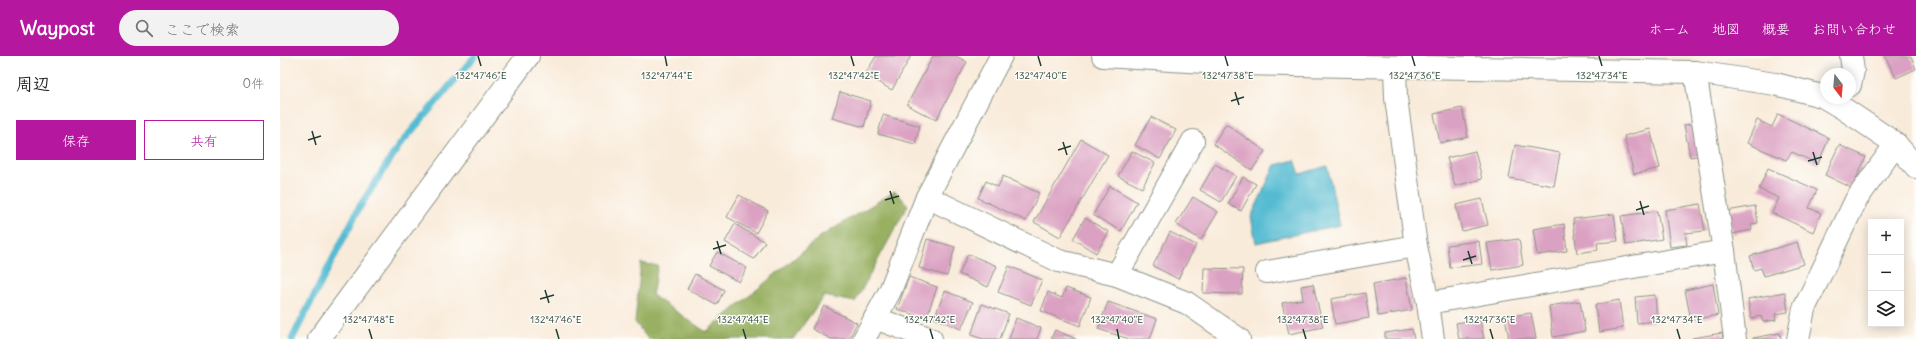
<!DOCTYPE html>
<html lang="ja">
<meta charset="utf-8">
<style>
:root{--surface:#fff;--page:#f2f2f2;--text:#222;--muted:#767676;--line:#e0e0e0;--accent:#b5179e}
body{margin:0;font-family:Delius,"Klee One",sans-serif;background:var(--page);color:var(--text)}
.controls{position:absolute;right:12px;bottom:12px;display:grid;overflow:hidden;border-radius:0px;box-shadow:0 2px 10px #0003}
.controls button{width:36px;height:36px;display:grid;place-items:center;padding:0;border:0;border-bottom:1px solid var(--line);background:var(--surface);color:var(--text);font:20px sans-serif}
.compass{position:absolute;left:1540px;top:12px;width:36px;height:36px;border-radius:50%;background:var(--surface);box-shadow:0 2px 10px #0003;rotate:164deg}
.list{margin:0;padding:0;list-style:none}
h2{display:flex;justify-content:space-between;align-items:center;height:52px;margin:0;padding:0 16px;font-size:17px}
h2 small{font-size:13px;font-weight:400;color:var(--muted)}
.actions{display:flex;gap:8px;padding:12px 16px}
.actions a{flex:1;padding:9px 0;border:1px solid var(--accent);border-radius:0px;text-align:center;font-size:14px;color:var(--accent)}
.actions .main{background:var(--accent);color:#fff}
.icon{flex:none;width:22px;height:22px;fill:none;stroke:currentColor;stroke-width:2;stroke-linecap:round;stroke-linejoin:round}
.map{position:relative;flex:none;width:1636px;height:283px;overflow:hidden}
header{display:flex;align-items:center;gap:24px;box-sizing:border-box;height:56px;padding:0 20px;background:var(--accent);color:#fff}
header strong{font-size:19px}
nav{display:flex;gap:22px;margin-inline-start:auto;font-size:14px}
.search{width:280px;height:36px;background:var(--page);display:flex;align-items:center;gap:10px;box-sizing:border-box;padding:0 14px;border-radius:22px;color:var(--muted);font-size:15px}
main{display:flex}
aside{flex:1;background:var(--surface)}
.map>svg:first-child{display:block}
.forest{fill:#98b062;stroke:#5c764b}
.water{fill:#54bbd2;stroke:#3a7c83}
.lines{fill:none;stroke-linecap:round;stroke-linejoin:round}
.stream{stroke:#54bbd2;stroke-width:7}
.building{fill:#dba1c2}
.minor-casing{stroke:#8c9487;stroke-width:24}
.minor{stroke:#fff;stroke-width:22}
.ticks{fill:none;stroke:#1f3d34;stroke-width:1.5}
.ticks-label{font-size:10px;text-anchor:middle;fill:#1f3d34;stroke:#fdfcf7;stroke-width:3;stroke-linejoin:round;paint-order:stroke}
</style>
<header>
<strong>Waypost</strong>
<div class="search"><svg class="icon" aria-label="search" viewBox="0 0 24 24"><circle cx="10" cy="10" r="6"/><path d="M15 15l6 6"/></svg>ここで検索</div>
<nav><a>ホーム</a><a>地図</a><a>概要</a><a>お問い合わせ</a></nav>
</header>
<main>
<aside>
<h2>周辺<small>0件</small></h2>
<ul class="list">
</ul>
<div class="actions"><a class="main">保存</a><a>共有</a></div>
</aside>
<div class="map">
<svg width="1636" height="283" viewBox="0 0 1636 283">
<rect width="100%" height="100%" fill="#fdfcf7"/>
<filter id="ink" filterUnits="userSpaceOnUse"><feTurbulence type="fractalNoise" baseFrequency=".025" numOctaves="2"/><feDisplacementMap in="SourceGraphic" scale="8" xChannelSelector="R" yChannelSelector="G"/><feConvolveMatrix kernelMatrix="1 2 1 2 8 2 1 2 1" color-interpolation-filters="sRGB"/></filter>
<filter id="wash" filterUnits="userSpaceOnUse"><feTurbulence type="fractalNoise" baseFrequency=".012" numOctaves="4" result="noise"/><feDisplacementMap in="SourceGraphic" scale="16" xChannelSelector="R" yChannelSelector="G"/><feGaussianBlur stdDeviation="0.9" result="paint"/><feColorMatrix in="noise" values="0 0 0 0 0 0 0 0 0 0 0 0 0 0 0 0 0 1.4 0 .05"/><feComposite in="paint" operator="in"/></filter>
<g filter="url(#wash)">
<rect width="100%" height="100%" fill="#f9ebda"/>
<!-- forest -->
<polygon class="forest" points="615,135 628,149 575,246 544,240 513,283 368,283 355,266 361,207 378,210 372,239 426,276 540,181"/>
<!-- water -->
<polygon class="water" points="1015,104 1020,118 1047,110 1060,169 976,187 971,161 995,109"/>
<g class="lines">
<!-- stream -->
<polyline class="stream" points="12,283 79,152 118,91 195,0"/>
</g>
<g id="blocks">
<!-- building -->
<g class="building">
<polygon points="596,0 631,0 612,34 585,19"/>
<polygon points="653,0 676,0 687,6 656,64 627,49"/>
<polygon points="1605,0 1631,0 1636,13 1616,22"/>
<polygon points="560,36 591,45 584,71 552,62"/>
<polygon points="1182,52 1188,81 1160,87 1154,58"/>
<polygon points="1498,58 1549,82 1538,108 1512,96 1506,104 1467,87 1477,64 1492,71"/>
<polygon points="603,59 640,70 635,88 598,78"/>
<polygon points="871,61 896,74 880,103 855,89"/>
<polygon points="1418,67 1424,99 1410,101 1404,69"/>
<polygon points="946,68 985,95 972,114 933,88"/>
<polygon points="1370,73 1380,112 1354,118 1344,80"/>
<polygon points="801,83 828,99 780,181 754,166"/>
<polygon points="1235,89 1280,97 1274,130 1229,122"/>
<polygon points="1559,89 1586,101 1572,132 1545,119"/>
<polygon points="852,95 875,107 862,132 838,120"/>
<polygon points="1195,95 1202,123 1175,130 1167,102"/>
<polygon points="935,108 956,120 941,146 920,134"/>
<polygon points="1488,112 1537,134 1529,152 1541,157 1533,176 1492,157 1499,142 1479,133"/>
<polygon points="723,120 759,137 746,165 698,142 706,125 718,131"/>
<polygon points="963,121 976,128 961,155 948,148"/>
<polygon points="830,130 857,146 841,175 813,159"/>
<polygon points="459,139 488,155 476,177 447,161"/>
<polygon points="913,141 938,156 921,184 896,168"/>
<polygon points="1202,143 1208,169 1182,175 1176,149"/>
<polygon points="1420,148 1425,175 1405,177 1407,189 1390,191 1385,154"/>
<polygon points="1475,150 1478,167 1471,168 1472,174 1452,178 1447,155"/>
<polygon points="1377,155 1382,183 1346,189 1341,160"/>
<polygon points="1334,158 1338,185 1317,187 1318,194 1297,197 1293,163"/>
<polygon points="805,162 829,176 816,197 793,183"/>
<polygon points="455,168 485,186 474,203 445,186"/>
<polygon points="1284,168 1287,195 1257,199 1253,173"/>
<polygon points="890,176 916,189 898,223 873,210"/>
<polygon points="647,183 675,191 667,220 639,212"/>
<polygon points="1239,183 1243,209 1212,214 1207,187"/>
<polygon points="1199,185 1202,208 1170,212 1167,189"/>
<polygon points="1517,186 1524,208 1484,220 1481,212 1474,214 1470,200"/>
<polygon points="437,196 467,212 459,226 429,210"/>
<polygon points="688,198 717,210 708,231 679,218"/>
<polygon points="729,210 762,224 751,249 718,236"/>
<polygon points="924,212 963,213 962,238 923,237"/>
<polygon points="415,218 444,234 437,249 407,233"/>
<polygon points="629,221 657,231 646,263 617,253"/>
<polygon points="1126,222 1132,254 1098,260 1093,228"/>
<polygon points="1033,228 1043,271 1009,278 1002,247 1023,243 1021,230"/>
<polygon points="1433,228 1438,259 1411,264 1405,234"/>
<polygon points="786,232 811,241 800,270 761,255 768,236 782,242"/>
<polygon points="665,235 693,246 681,273 654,262"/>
<polygon points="1505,236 1508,256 1495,258 1496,264 1483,266 1481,260 1471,262 1468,243"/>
<polygon points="1085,237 1089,262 1055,268 1051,243"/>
<polygon points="1375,239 1377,265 1357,267 1355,241"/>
<polygon points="1339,244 1343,272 1319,276 1315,249"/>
<polygon points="1300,245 1305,275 1273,281 1269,250"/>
<polygon points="828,246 877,263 870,283 849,283 818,273"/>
<polygon points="702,248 729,258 720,283 703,283 691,279"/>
<polygon points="544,250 577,267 569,283 551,283 532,273"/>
<polygon points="1251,257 1256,283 1229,283 1225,261"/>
<polygon points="736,262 761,272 757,283 729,283"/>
<polygon points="1200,263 1204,283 1179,283 1176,267"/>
<polygon points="1132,273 1134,283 1105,283 1105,277"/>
<polygon points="775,274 796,283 771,283"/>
<polygon points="1442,277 1443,283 1412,283 1412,282"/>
<polygon points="1500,277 1501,283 1473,283 1473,282"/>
</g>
</g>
</g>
<g filter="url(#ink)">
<use href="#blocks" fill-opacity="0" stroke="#8c9487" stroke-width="1"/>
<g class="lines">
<!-- minor casing -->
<g class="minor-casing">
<g id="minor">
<polyline points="823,0 959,8 1415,16 1495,28 1542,40 1564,53 1616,88 1636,111"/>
<polyline points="1115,12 1116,42 1136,190 1148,247 1153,283"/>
<polyline points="1415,16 1444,195 1455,283"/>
<polyline points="1570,29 1573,15 1571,0"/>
<polyline points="647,141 779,205 837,219 907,247 959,283"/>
<polyline points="987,216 1136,190"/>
<polyline points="837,219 913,85"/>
<polyline points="1148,247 1444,195"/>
<polyline points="595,262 651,283"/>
<polyline points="39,283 248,0"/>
<polyline points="584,283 610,235 647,141 721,0"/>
<polyline points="1518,283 1524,253 1576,144 1616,88"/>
</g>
</g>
<!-- minor -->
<use href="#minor" class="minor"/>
</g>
</g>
<!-- ticks -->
<path class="ticks" d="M198 0 201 10M385 0 387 10M571 0 574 10M758 0 761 10M945 0 948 10M1132 0 1135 10M1319 0 1322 10M955 36 959 49M951 45 964 41M32 75 36 89M28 84 41 80M783 86 787 99M778 94 791 90M1533 96 1537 109M1528 105 1542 101M610 135 614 148M605 144 619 140M1360 145 1364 159M1356 154 1369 150M437 185 441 198M433 193 446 189M1188 195 1192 208M1183 204 1196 200M265 234 269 247M260 243 274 239M89 273 92 283M276 273 279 283M463 273 466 283M650 273 653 283M837 273 839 283M1023 273 1026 283M1210 273 1213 283M1397 273 1400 283"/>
<g class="ticks-label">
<text x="201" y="23">132°47'46"E</text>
<text x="387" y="23">132°47'44"E</text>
<text x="574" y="23">132°47'42"E</text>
<text x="761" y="23">132°47'40"E</text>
<text x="948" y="23">132°47'38"E</text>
<text x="1135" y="23">132°47'36"E</text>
<text x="1322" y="23">132°47'34"E</text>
<text x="89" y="267">132°47'48"E</text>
<text x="276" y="267">132°47'46"E</text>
<text x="463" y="267">132°47'44"E</text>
<text x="650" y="267">132°47'42"E</text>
<text x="837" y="267">132°47'40"E</text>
<text x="1023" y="267">132°47'38"E</text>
<text x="1210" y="267">132°47'36"E</text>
<text x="1397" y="267">132°47'34"E</text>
</g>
</svg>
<div class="controls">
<button>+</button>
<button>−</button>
<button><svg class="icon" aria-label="layers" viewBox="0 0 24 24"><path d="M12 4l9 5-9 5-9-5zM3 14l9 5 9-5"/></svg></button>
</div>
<svg class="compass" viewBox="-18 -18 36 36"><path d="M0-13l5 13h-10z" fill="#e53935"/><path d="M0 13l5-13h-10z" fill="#767676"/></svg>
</div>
</main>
